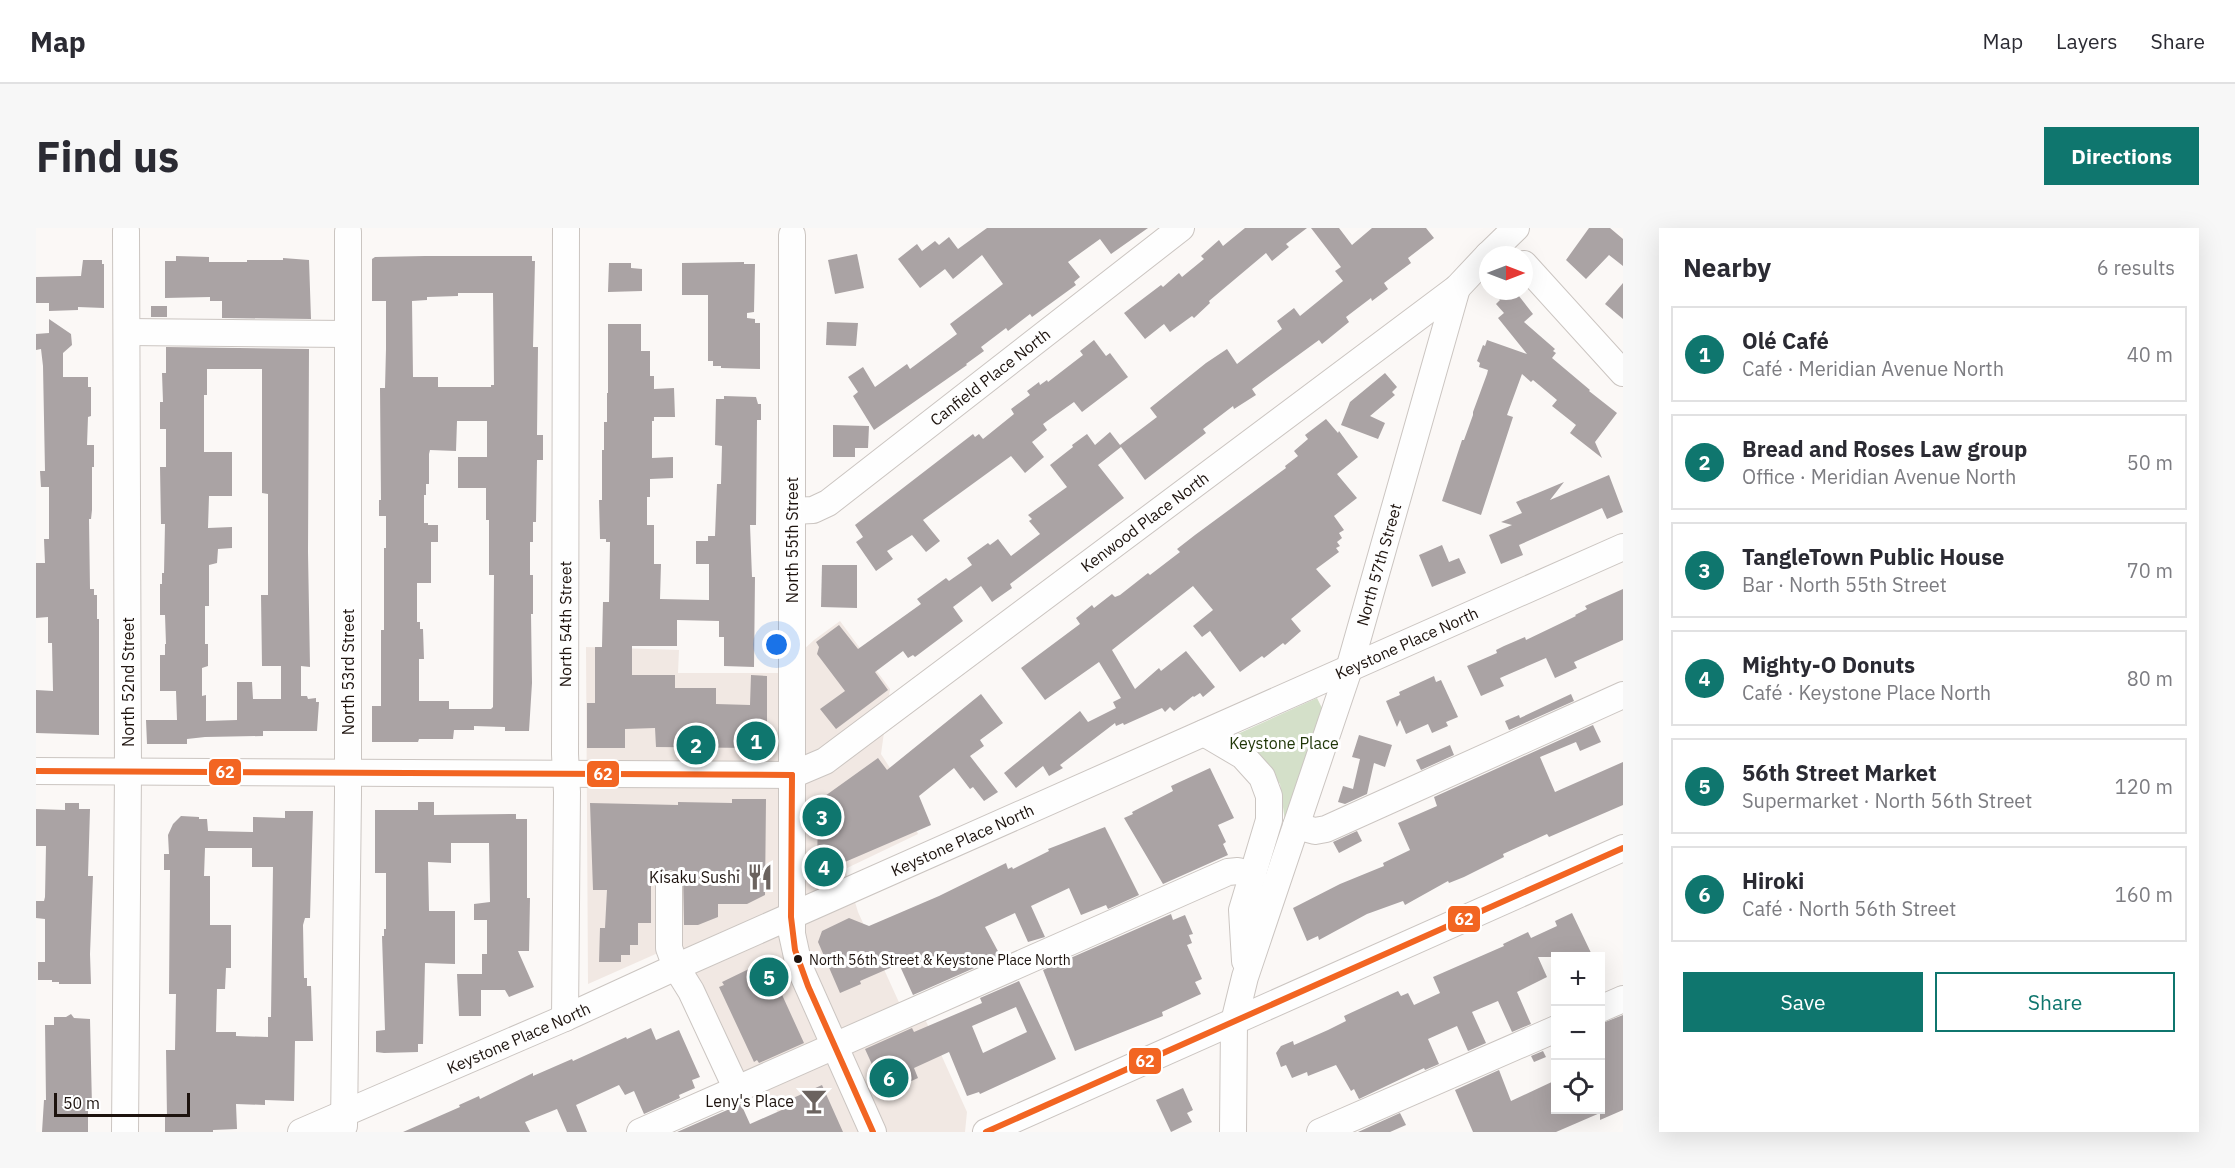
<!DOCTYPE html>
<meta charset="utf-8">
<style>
:root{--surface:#fff;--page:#f7f7f7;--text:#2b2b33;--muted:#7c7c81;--line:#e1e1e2;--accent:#0f766e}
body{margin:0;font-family:"IBM Plex Sans",sans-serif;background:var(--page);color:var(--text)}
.controls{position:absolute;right:18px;bottom:18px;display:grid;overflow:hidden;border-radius:0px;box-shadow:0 6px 24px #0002}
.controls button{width:54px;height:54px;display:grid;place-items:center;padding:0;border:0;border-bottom:2px solid var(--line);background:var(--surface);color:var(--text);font:30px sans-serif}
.compass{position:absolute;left:1443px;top:18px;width:54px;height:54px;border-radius:50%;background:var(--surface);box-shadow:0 6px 24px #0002;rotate:90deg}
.scale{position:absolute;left:18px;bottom:15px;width:136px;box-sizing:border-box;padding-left:6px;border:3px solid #1d130e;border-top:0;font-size:16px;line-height:21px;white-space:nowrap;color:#1d130e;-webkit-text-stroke:4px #fff;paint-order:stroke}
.you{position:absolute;left:741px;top:417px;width:21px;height:21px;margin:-15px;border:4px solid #fff;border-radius:50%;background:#1a73e8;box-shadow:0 0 0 9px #1a73e833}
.badge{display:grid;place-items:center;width:39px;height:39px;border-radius:50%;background:var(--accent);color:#fff;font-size:20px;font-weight:700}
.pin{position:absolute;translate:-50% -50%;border:3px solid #fff;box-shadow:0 2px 6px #0006}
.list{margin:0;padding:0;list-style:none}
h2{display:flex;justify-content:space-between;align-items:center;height:78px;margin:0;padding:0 24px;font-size:26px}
h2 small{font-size:20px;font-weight:400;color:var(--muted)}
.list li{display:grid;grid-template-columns:39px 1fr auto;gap:18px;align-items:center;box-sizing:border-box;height:96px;margin:0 12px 12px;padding:0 12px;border:2px solid var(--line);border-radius:0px}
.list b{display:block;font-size:22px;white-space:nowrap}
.list p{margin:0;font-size:20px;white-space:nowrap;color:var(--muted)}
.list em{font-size:20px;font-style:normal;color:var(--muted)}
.actions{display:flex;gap:12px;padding:18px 24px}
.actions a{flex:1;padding:14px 0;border:2px solid var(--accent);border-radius:0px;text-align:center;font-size:21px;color:var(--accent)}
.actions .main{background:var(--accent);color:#fff}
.icon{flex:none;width:33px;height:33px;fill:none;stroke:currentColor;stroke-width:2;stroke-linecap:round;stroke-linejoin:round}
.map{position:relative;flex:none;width:1587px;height:904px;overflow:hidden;border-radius:0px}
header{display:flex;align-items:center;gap:36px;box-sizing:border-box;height:84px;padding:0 30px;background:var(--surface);border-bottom:2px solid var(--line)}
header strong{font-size:28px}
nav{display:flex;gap:33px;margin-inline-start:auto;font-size:21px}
.intro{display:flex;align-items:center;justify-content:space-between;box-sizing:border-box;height:144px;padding:0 36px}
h1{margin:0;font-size:42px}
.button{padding:15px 27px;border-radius:0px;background:var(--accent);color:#fff;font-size:21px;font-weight:700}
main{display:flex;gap:36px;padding:0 36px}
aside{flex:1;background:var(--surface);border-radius:0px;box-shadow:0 6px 24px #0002}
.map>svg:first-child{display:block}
.built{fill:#f1e8e3}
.green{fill:#d4e0c9}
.building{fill:#aaa3a4;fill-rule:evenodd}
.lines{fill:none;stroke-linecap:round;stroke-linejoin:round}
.minor-casing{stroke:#cbc5c1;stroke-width:28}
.minor{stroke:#fefefe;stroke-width:26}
.bus-1-casing{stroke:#fff;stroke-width:10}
.bus-1{stroke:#f26522;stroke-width:6}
.bus-dot{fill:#1d130e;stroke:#fff;stroke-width:2}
.labels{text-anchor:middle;stroke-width:6;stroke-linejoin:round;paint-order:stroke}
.bus-label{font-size:14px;fill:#1d130e;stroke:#fff;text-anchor:start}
.street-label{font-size:16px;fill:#1d130e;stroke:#fff}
.park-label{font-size:16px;fill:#1f3607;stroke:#fff}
.poi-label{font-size:16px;fill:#1d130e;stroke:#fff;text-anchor:end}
.line-badge{stroke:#fff;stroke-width:2}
.badge-label{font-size:16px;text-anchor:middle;font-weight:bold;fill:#fff}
</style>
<header>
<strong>Map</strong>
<nav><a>Map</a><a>Layers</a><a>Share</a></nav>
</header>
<div class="intro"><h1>Find us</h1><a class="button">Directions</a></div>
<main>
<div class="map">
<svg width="1587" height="904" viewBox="0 0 1587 904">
<rect width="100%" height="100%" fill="#fbf8f6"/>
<!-- built -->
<polygon class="built" points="804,393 854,461 845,526 856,543 882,606 809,641 822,684 866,781 889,791 931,884 929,904 750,904 733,865 691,858 631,721 552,756 550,419 643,422 642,445 742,445 778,412"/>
<!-- green -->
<polygon class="green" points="1281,470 1288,484 1249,594 1244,556 1221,526 1195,509"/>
<!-- building -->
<g class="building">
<polygon points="951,0 1112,0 1075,26 1064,11 1032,34 1044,49 1038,54 1040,57 996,89 994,86 972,103 970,100 945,119 948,123 930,136 931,137 838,202 817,168 822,164 812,149 827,139 839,159 871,136 874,141 921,106 914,96 967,56 946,27 917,51 909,41 884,60 862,31 881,16 886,23 899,13 903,17 913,9 922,21"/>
<polygon points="1209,0 1271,0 1250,16 1253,19 1236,33 1230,25 1173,73 1174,75 1158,90 1156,88 1134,104 1128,96 1109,111 1088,85 1125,57 1127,59 1143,45 1146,49 1168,31 1165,28 1183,12 1187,18"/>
<polygon points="1275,0 1303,0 1316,17 1336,0 1390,0 1398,10 1372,30 1375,35 1348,55 1352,61 1336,73 1335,70 1310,89 1313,94 1286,116 1283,112 1216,161 1220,167 1198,181 1197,178 1167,201 1170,205 1109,252 1085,219 1062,237 1088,270 974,356 976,360 956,374 945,358 917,379 927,393 879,429 877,427 872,430 867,423 839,444 852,462 800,501 784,481 809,463 781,426 783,419 780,414 803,397 822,421 885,376 881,371 910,350 913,353 936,337 931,330 952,315 954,317 962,311 975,328 1004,306 993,293 996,291 992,287 1031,259 1014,237 1037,219 1036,217 1051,206 1059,217 1074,204 1084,217 1121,189 1114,180 1170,135 1191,121 1201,136 1246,101 1241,93 1258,80 1264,88 1307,53 1299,43 1305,39"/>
<polygon points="1553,0 1574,0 1587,11 1587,38 1573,27 1550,51 1530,32"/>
<polygon points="821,26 828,60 799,66 792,32"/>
<polygon points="140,28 173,29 173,34 211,34 211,32 247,32 247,30 273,32 275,91 186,90 186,73 174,73 174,69 129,70 129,33 140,33"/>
<path d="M389 28H496V33H499L497 119H502L501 207H507V232H501L500 294H497V314H494V347H497V386H495L496 455 493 503H469V499L438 498V502H418L417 511H383L382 514H336V478H345V402H348V320H350V288H343V272H345L344 160H349L350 121V73H336V31L339 29ZM422 65H457L458 157H455V159H402V149H377L376 73 391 72V69L422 68ZM421 193H451V229H422V260H450V292H453V347H458L457 479 455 481H413V473H383V431H388L387 401H384V394H381V355H395V314H402V297H392V295H388V267H390V256H393V226L394 222 420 223Z"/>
<polygon points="47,32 66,32 66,36 68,36 68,80 42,79 42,82 13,83 13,75 0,75 0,49 45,48"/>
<polygon points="708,34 708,36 719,36 718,84 711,85 711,90 719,91 719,95 724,95 724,141 685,140 685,138 677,138 677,133 672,133 672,67 646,67 646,35"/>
<polygon points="573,35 595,35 595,40 606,41 606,63 572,64"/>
<polygon points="1587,55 1587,91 1569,76"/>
<polygon points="1457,63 1479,63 1497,86 1488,94 1519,121 1517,123 1520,125 1516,130 1554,162 1553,163 1581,185 1559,214 1566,230 1534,205 1540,197 1516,178 1521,172 1497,152 1495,154 1486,146 1471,187 1477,189 1445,287 1406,273 1426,212 1428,212 1437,187 1437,184 1451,146 1452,142 1443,139 1444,135 1441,133 1447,117 1449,118 1451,112 1491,126 1462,90 1468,85 1460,76 1464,72"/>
<rect x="115" y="78" width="16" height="11"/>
<polygon points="13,91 35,106 36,117 27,125 27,149 52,149 52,159 55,159 55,188 52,189 51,217 58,217 58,239 56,239 56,282 55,291 53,291 54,361 58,361 58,367 61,367 61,391 63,391 63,507 0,505 0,462 17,463 16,415 12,415 12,389 0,390 0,335 9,335 8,311 13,311 13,259 5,259 4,243 9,243 7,138 5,121 0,122 0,106 13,105"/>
<polygon points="791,94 822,95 820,118 790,117"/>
<polygon points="572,96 605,96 605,123 614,123 614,148 618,148 618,161 638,160 639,189 618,189 618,193 616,193 616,230 637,229 637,250 614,251 614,269 611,269 611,297 618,297 618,336 625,336 624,371 673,372 673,336 660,336 660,313 672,313 672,308 679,308 681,256 685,256 686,218 679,217 680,171 688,171 688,168 720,169 722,176 725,176 725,192 721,192 720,297 714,297 716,349 719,349 718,439 688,438 688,409 683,409 683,393 641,392 641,418 596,418 596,447 639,447 639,460 680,460 680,476 714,477 715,447 731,448 731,524 715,524 715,520 620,519 619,500 589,501 589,520 551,520 551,475 559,475 559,419 566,419 567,374 573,374 574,314 570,314 570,311 564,311 563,272 566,272 566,222 568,222 568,194 571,194 571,165 572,165"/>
<polygon points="1058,112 1070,128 1074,125 1092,149 1046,184 1038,174 1007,196 1011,202 996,214 1008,229 989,245 975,228 887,292 904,313 890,324 876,307 851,323 857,331 840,343 820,314 827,309 819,297 937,206 939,209 943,206 947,211 978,186 975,181 994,167 991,163 1003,154 1004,157 1011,152 1012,154 1047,127 1044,123"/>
<path d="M130 119 273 121 272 324 274 439 265 438V468H271L272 471 280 470V474H283L281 503H227V508L169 509 151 511V516H111L110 492H141L140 463H124V427H129V416H130L129 387H124V356H126V345H128L129 296H125L124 239H130V201H124V174H127L126 145H130ZM171 141H226V265L232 266V367H225L226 438H245V471H217L216 454H201V492L170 493V467L166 468V440L172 438V416H169V378H173V337L181 335 182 321 196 320V299L172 300 173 268H196V224H168V167H171Z"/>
<polygon points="1349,145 1361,159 1356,164 1359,167 1334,188 1349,195 1342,211 1305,197 1314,174"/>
<polygon points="1290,191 1302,205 1303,203 1322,229 1301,246 1321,270 1298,288 1308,302 1303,305 1306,310 1301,314 1304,318 1300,320 1303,324 1280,341 1295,358 1255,391 1265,403 1249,417 1247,415 1228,430 1226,428 1204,444 1174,403 1166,409 1157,398 1177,382 1157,358 1076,422 1099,461 1123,440 1125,443 1150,423 1179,459 1167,469 1164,465 1158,469 1157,468 1138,483 1134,479 1129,484 1126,480 1088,497 1087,495 1080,498 1079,495 1024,537 1027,540 1013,548 1007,538 980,560 968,545 1044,483 1052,494 1080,480 1077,474 1085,470 1063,434 1009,472 985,440 1044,396 1040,390 1056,377 1058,380 1076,366 1079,369 1084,367 1112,345 1114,347 1144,324 1141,321 1159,307 1250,240 1249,238 1262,228 1258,223 1272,211 1269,207"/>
<polygon points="797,197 833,198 832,220 819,220 819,229 797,229"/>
<polygon points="1573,247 1587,284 1571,291 1566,280 1483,317 1487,327 1465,336 1453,307 1476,297 1465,294 1486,285 1480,274 1528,254 1514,272"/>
<polygon points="1406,317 1413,334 1423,330 1430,345 1396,359 1383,327"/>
<polygon points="786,337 821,337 821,380 785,379"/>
<polygon points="1587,361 1587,412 1538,434 1541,440 1519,450 1510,430 1464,450 1468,458 1445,468 1431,438 1461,425 1460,422 1468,418 1489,409 1490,412 1540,388 1539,387 1551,381 1549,378"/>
<polygon points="1398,448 1400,454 1405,452 1422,489 1410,494 1412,498 1396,505 1392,496 1370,506 1364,492 1361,499 1350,473 1364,467 1363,464"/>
<polygon points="945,466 967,495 944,512 948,518 934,528 962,564 948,573 937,559 934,561 918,540 883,568 895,597 781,646 782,573 842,530 851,542"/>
<polygon points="1535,466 1538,473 1473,502 1469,493 1483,487 1484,490"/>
<polygon points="1557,497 1565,514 1544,523 1540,514 1504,529 1519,564 1587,534 1587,577 1513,609 1511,606 1467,626 1468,629 1428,649 1413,655 1412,653 1369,677 1367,673 1331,686 1283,712 1282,708 1271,713 1257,680 1304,656 1348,638 1347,635 1374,622 1362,595 1401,578 1398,569"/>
<polygon points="1323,507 1356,517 1349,539 1338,535 1331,566 1309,576 1302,574 1307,558 1317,561 1324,531 1316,529"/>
<polygon points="1414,517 1418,527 1385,542 1380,532"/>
<polygon points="1174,540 1198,590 1182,597 1190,614 1187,616 1192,627 1127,656 1088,590 1097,586 1096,584 1137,563 1135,558"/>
<polygon points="696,571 730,571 729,667 711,676 682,676 682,689 662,697 648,697 647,646 634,642 623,646 615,646 615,695 602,695 602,717 594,717 594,727 585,727 585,734 563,734 564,700 569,700 571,662 557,662 554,575 642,577 642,574 696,575"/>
<polygon points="382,574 398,574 398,587 480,586 480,591 491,591 491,670 494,670 493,723 482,723 498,759 473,769 469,762 445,762 445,788 423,788 421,746 446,746 446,726 451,726 451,692 438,692 438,676 454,674 453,615 415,615 415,635 392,634 393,683 419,683 419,736 389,735 387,816 382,816 382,824 348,825 340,824 340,803 349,802 346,708 348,708 348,701 350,701 350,645 339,645 339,582 382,582"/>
<polygon points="29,575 43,575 43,581 54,581 52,648 57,648 54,726 55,756 23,756 23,754 16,754 16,752 2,752 2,734 9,734 9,691 0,690 0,673 8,673 9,669 10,618 0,618 0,581 29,582"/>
<path d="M249 583H277L274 690H269L267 697 268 750H271V758H275L277 813H259L258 873 229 872V877L200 876 201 901 177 902V904H129V889H131L130 822H139L140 766H133L134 642H128V626H133L132 607 137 596 145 588 163 589V591H171L172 603 217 604V589L249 590ZM169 620H216V639H237L235 789H232V809L200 808V804H180L181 761H189L190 740H195V697H174V648H168Z"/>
<polygon points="1069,599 1103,667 1072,681 1070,677 1045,687 1033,660 995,678 1009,709 992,714 979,685 949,699 964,727 970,726 877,767 863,736 824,753 825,756 804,765 782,714 786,703 813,690 833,698 903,668 970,635 972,641 976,639 977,641 1013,623 1012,621"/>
<polygon points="1321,603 1326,613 1303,625 1297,614"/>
<polygon points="1536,685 1557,729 1502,729 1511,749 1481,764 1495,796 1476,804 1462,773 1436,784 1450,815 1432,823 1421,798 1392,811 1403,836 1389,842 1388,840 1323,871 1318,861 1315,863 1300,837 1272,848 1271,844 1256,850 1250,837 1245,839 1240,825 1245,818 1257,813 1258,817 1292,802 1310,793 1308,788 1362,763 1365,768 1372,765 1378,777 1404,765 1397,749 1468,718 1467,716 1492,704 1495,710 1521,698 1519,693"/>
<polygon points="1135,686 1137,692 1149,687 1157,706 1153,707 1156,715 1151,717 1166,751 1159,754 1165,766 1126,784 1127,788 1039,823 1007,742"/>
<polygon points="732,736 768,815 723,835 721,832 718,834 683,759 688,757 686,754 717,739 718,742"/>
<path d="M983 753 1020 831 944 866 943 864 931 868 913 824 878 840 882 850 849 865 829 821 876 800 878 804 946 775 944 770ZM980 779 991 804 947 825 936 798Z"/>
<polygon points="35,786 38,790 54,791 56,879 52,879 52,904 6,904 8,872 10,872 9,797 18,797 18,789 30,789"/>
<polygon points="1587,787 1587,882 1564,892 1564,885 1520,904 1437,904 1419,862 1463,842 1475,873 1520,852 1520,882 1564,882 1564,796"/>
<polygon points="615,800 620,812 643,802 664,849 656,852 659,860 643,867 644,870 608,886 598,863 589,867 583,857 540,877 551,904 531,904 521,881 489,894 494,904 367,904 424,879 423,877 443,868 444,871 497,845 497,848 536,831 537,833 590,809 591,811"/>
<polygon points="1507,823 1510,829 1498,834 1495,828"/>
<polygon points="786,857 807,904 641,904 705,876 714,896 748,881 746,875"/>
<polygon points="1147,860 1157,882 1151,885 1156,894 1135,904 1120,872"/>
<polygon points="1364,885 1370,897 1354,904 1322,904"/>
</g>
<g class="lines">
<!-- minor casing -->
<g class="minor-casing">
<g id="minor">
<polyline points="756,7 756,706 763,738 837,904"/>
<polyline points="1452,27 1480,0"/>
<polyline points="1488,36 1587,145"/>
<polyline points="91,104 312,106"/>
<path id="s1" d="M756 283 777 282 792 275 1145 0"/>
<polyline points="1168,505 1207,528 1226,549 1233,568 1233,592 1206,682 1209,733"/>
<path id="s2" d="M0 543 756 547 789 533 1421 60 1452 27"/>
<polyline points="1260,598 1279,603 1290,601 1587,467"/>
<polyline points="633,657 633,720 640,739 655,763 696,851"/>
<polyline points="1564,781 1587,771"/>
<path id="s3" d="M529 790 531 564 529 526 530 0"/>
<polyline points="308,898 312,566 312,4"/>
<polyline points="89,904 92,544 90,3"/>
<path id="s4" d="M265 904 529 790 640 739 1587 319"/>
<polyline points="604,904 1192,644 1202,643 1217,647"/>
<polyline points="950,904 1587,620"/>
<path id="s5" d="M1197 904 1198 794 1209 749 1313 441 1421 60"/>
<polyline points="1284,904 1520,801"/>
</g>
</g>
<!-- minor -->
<use href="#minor" class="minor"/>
<!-- bus-1 casing -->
<g class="bus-1-casing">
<g id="bus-1">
<polyline points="0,543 756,547"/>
<polyline points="756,547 755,689 759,722 772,758 837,904"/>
<polyline points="950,904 1587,620"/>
</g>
</g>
<!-- bus-1 -->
<use href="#bus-1" class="bus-1"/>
</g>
<!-- icons -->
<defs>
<g id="restaurant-bare" transform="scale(2.07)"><path d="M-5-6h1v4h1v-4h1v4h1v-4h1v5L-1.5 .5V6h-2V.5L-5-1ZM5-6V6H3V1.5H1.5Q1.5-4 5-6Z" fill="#6b635f" stroke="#fff" stroke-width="2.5" paint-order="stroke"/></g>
<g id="bar-bare" transform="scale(2.07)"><path d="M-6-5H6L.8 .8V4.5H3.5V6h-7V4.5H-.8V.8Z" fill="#6b635f" stroke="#fff" stroke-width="2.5" paint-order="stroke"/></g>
</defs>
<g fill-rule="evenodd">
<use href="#restaurant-bare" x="724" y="649"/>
<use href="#bar-bare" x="778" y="873"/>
</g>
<!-- markers -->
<circle class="bus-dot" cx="762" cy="731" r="5"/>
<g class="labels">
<!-- bus labels -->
<g class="bus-label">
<text x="773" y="737">North 56th Street &amp; Keystone Place North</text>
</g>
<!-- street labels -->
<g class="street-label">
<text dy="6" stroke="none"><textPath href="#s1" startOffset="243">Canfield Place North</textPath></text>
<text dy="6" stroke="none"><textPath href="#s2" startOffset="1191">Kenwood Place North</textPath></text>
<text transform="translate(756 312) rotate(-90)" y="6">North 55th Street</text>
<text dy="6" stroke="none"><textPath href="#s5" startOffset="590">North 57th Street</textPath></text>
<text dy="6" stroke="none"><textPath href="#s3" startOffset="394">North 54th Street</textPath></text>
<text dy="6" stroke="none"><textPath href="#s4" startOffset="1209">Keystone Place North</textPath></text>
<text transform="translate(312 444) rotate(-90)" y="6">North 53rd Street</text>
<text transform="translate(92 454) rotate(-90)" y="6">North 52nd Street</text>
<text dy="6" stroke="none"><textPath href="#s4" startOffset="723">Keystone Place North</textPath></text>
<text dy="6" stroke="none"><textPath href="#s4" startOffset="237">Keystone Place North</textPath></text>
</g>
<!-- park labels -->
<g class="park-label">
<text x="1248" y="521">Keystone Place</text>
</g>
<!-- poi labels -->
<g class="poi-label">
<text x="704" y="655">Kisaku Sushi</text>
<text x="758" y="879">Leny's Place</text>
</g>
</g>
<g class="line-badge">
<rect x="172" y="530" width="34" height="28" rx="6" fill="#f26522"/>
<rect x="550" y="532" width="34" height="28" rx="6" fill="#f26522"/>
<rect x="1411" y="677" width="34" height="28" rx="6" fill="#f26522"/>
<rect x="1092" y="819" width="34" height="28" rx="6" fill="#f26522"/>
</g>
<g class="badge-label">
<text x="189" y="550">62</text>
<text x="567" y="552">62</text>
<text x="1428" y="697">62</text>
<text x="1109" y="839">62</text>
</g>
</svg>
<div class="controls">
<button>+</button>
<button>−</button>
<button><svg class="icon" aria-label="locate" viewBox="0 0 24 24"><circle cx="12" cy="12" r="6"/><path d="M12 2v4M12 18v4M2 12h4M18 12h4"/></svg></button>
</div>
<svg class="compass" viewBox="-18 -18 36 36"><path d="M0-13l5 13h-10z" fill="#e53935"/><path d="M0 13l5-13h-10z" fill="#7c7c81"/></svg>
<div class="scale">50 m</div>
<div class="you"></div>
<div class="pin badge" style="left:720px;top:513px">1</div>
<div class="pin badge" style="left:660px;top:517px">2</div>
<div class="pin badge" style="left:786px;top:589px">3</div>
<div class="pin badge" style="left:788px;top:639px">4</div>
<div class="pin badge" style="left:733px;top:749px">5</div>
<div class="pin badge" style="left:853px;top:850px">6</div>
</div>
<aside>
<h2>Nearby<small>6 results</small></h2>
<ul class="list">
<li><span class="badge">1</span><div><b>Olé Café</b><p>Café · Meridian Avenue North</p></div><em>40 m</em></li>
<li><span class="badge">2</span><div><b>Bread and Roses Law group</b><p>Office · Meridian Avenue North</p></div><em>50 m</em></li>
<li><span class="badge">3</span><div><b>TangleTown Public House</b><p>Bar · North 55th Street</p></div><em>70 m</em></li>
<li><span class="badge">4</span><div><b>Mighty-O Donuts</b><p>Café · Keystone Place North</p></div><em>80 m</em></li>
<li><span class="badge">5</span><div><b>56th Street Market</b><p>Supermarket · North 56th Street</p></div><em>120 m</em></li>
<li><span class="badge">6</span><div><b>Hiroki</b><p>Café · North 56th Street</p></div><em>160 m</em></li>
</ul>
<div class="actions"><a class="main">Save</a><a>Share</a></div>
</aside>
</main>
